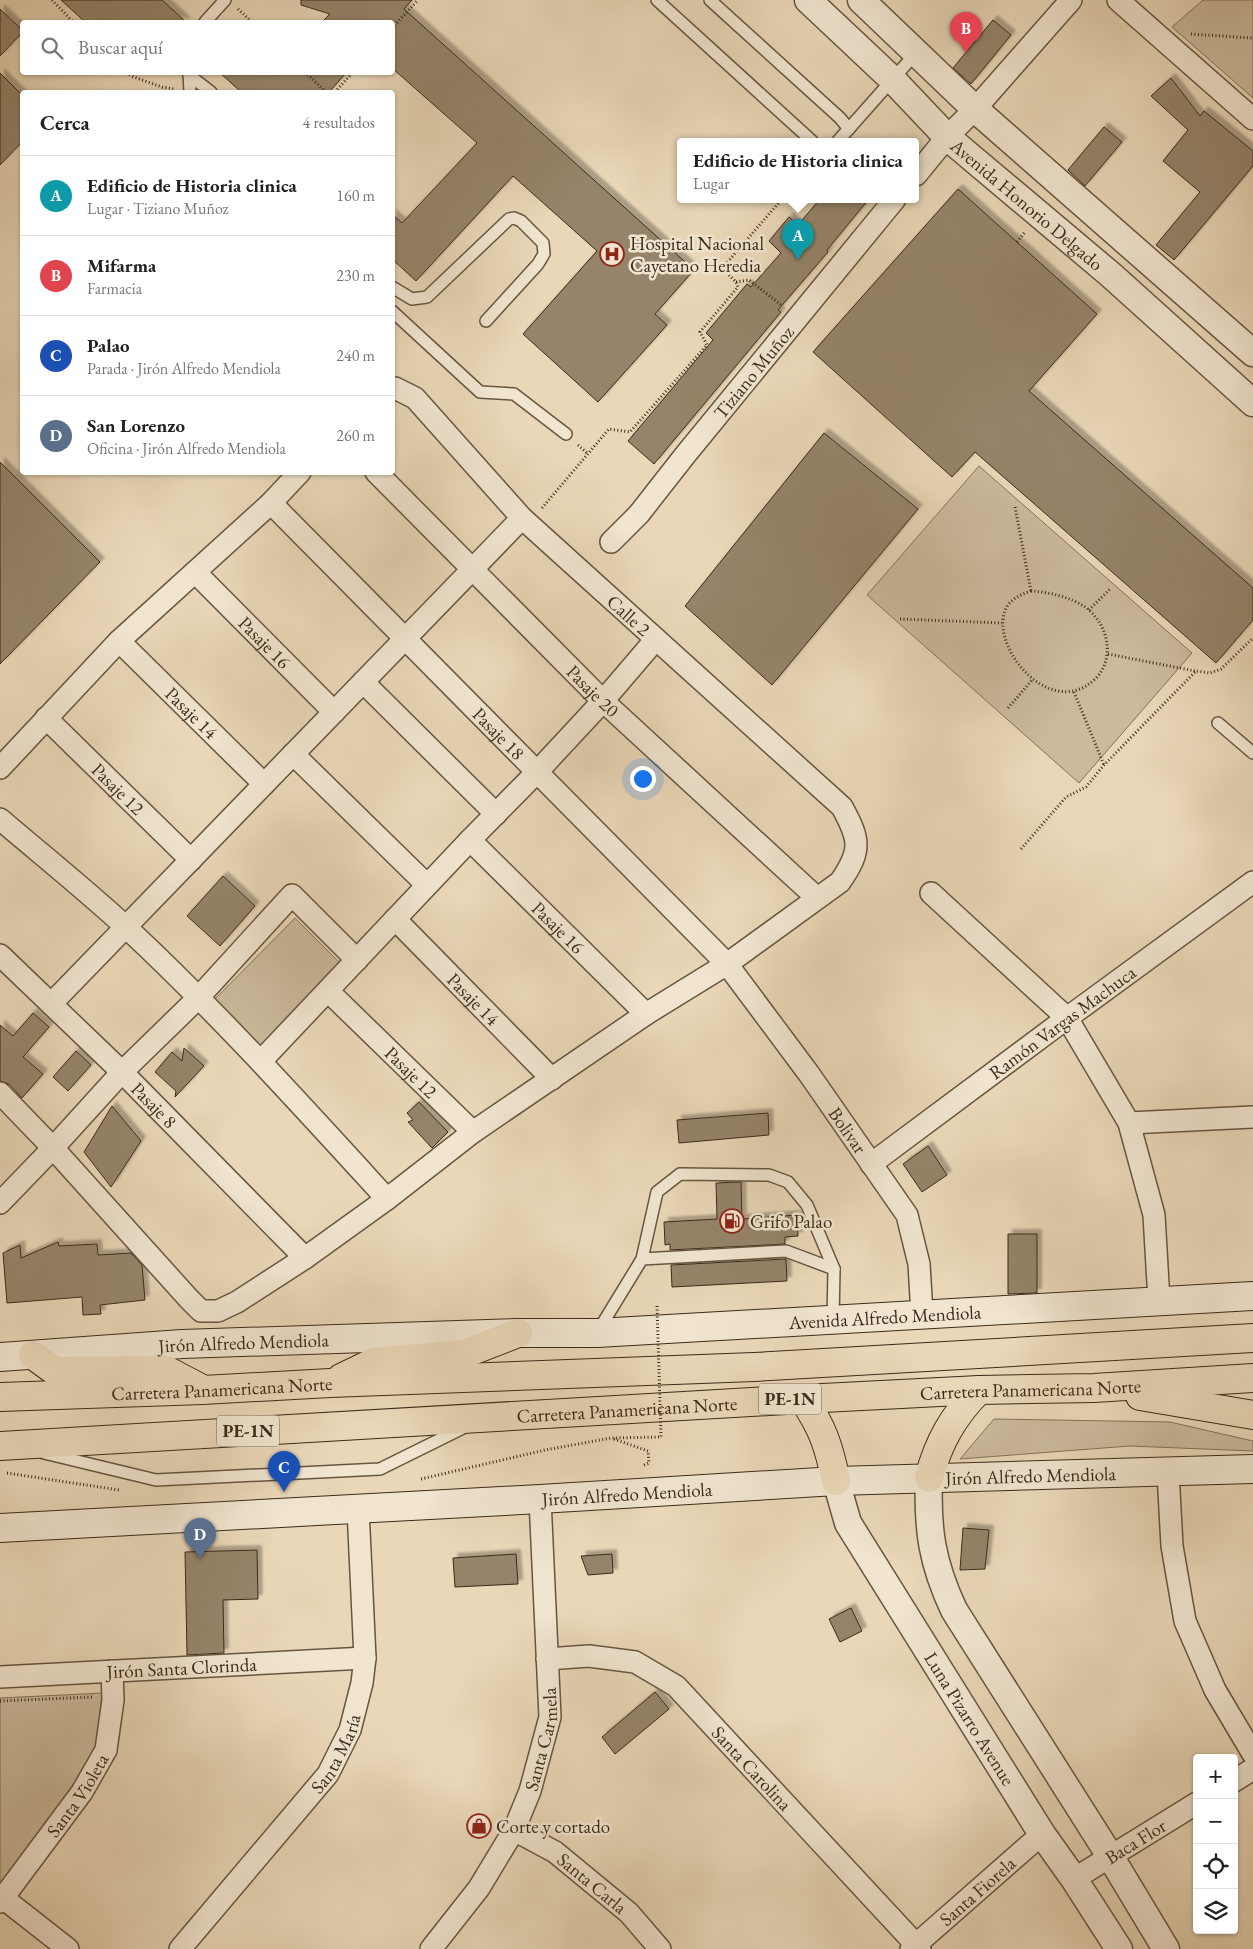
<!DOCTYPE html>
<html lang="es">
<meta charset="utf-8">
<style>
:root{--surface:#fff;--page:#f6f6f6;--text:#222;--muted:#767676;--line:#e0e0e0;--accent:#8f2418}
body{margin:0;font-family:"EB Garamond",serif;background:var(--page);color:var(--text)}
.controls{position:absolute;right:15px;bottom:15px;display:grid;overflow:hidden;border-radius:5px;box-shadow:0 1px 4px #0004}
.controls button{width:45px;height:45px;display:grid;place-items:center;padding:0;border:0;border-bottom:1px solid var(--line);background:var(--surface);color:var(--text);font:25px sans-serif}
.you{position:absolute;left:642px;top:778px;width:18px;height:18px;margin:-12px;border:4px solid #fff;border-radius:50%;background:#1a73e8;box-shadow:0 0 0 8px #1a73e833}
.badge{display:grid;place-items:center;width:32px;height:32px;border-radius:50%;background:var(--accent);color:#fff;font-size:16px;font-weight:700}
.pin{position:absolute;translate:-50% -41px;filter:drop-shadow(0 1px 2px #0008)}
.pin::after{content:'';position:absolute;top:26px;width:18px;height:15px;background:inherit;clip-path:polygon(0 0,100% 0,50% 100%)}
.popup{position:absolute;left:677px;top:138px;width:242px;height:65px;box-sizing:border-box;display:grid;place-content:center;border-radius:5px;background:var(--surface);filter:drop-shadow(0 1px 4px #0005);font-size:16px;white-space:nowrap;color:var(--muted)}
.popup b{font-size:19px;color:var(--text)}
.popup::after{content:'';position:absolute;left:50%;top:100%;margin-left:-10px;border:10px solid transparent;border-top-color:var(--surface)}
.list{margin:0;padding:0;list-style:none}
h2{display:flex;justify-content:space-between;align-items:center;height:65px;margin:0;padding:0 20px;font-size:21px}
h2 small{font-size:16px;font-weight:400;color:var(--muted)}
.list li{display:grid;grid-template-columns:32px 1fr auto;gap:15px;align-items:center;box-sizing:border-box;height:80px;padding:0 20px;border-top:1px solid var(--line)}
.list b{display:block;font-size:19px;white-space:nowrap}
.list p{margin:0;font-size:16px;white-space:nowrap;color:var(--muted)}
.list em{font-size:16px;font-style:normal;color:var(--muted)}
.icon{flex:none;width:28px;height:28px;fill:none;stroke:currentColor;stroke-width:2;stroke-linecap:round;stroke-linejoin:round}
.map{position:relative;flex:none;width:1253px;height:1949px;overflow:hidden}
.search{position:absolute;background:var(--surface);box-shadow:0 1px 4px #0004;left:20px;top:20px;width:375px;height:55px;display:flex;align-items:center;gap:12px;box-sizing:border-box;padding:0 18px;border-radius:5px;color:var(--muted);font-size:19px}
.panel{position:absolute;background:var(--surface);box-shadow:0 1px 4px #0004;left:20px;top:90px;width:375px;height:385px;border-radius:5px}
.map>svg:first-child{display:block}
.green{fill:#cbba9c;stroke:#83725a}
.building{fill:#95846b;stroke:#3b2b19;filter:url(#shadow)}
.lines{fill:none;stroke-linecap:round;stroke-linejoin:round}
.service-casing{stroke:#665640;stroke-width:14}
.minor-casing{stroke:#665640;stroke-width:24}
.tertiary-casing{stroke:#665640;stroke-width:29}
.secondary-casing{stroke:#3b2b19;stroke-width:30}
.motorway-casing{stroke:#3b2b19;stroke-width:30}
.path{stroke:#3b2b19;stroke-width:3;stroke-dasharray:1 2.5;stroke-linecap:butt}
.service{stroke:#f1e5d0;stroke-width:11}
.minor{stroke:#f1e5d0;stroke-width:21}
.tertiary{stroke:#f1e5d0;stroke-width:26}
.secondary{stroke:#f1e5d0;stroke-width:28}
.motorway{stroke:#e9d7b7;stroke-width:28}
.path-bridge{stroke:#3b2b19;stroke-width:3;stroke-dasharray:1 2.5;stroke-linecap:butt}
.labels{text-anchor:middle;stroke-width:5;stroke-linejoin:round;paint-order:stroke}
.shield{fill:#f1e5d0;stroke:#726350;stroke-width:1}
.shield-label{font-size:18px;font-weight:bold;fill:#3b2b19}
.street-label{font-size:19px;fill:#3b2b19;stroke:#f1e5d0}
.poi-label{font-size:19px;fill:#3b2b19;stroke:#f1e5d0;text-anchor:start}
</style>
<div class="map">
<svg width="1253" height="1949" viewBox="0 0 1253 1949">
<defs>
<filter id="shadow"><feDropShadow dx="4.5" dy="-4.5" stdDeviation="1" flood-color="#0004"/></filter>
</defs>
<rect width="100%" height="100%" fill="#e9d7b7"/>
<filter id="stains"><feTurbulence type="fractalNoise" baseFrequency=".004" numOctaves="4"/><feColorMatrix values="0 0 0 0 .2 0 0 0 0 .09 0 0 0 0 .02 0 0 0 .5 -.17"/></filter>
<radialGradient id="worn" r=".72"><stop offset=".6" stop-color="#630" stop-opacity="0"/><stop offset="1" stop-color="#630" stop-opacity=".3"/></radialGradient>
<!-- green -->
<g class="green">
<polygon points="1203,0 1253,0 1253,98 1172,27"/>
<polygon points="979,466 1192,653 1079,783 867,595"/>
<polygon points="295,918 342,965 262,1047 214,1000"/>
<polygon points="994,1419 1170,1422 1253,1441 1253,1451 1130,1446 960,1459"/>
<polygon points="104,1693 97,1750 72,1794 0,1886 0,1698"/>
</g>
<!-- building -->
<g class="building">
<polygon points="61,0 162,0 186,22 85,22"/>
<polygon points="301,0 412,0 404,9 694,270 655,314 667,325 598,402 523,334 597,251 513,176 416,281 392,259 392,214 402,223 477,143 392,68 392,22 322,22 330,14 301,5"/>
<polygon points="0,9 22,30 22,33 0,56"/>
<polygon points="993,20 1011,35 971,84 953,68"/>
<polygon points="219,72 347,72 329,92 241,92"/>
<polygon points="0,73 22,95 22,142 0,165"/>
<polygon points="1171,78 1200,116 1204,111 1253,151 1253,166 1174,260 1156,245 1200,192 1163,161 1188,130 1151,96"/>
<polygon points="1104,127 1122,142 1085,186 1068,170"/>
<polygon points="958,189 1097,314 1029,391 1253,588 1253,620 1216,663 975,452 952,477 813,352"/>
<polygon points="820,199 869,199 827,250 828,252 778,310 781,312 654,464 628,441 713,340 706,333 747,284 751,287 781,253 769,241 789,217 798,225"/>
<polygon points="824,433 918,509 772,685 685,606"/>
<polygon points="0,462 100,562 0,664"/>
<polygon points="223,876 255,906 220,946 187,916"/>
<polygon points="33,1013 49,1027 23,1057 43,1074 22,1098 9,1084 0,1081 0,1025 13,1036"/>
<polygon points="184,1048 204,1066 175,1097 176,1091 155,1072 172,1052 182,1061"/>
<polygon points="76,1051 91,1065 68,1091 53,1077"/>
<polygon points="419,1102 448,1132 432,1148 408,1122 413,1120 407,1113"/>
<polygon points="112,1106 141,1141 111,1187 84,1152"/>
<polygon points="768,1113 769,1135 679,1143 677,1120"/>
<polygon points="928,1146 947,1175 922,1192 903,1164"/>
<polygon points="741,1182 742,1219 797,1215 798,1236 785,1237 785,1244 670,1250 670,1244 665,1245 664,1222 717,1219 716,1183"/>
<polygon points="1008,1234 1037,1234 1037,1293 1008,1294"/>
<polygon points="58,1242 59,1246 97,1244 98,1255 131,1253 142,1265 145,1300 100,1305 101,1314 83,1315 82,1297 7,1303 3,1253 20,1245 21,1258"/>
<polygon points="786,1259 787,1281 672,1287 671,1265"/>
<polygon points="963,1528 989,1530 985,1569 960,1570"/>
<polygon points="257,1550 258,1599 223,1600 224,1653 187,1655 185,1552"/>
<polygon points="516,1554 518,1584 455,1587 453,1558"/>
<polygon points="612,1554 613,1573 588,1575 581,1556"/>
<polygon points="851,1608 862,1631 840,1642 829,1619"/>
<polygon points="655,1692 669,1709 615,1754 602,1737"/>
</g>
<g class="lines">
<!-- service casing -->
<g class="service-casing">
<g id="service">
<polyline points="657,0 812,141"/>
<polyline points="710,0 840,118 849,129"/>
<polyline points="205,22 225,0"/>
<polyline points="189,72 190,92"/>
<polyline points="189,75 211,92"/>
<polyline points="838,141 916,53"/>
<polyline points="392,287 412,299 427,297 509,219 514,218 521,221 543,243 544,254 538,264 486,321"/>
<polyline points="392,311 480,392 514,394 566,434"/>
<polyline points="1218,723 1253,753"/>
<polyline points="642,1259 657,1192 680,1174 769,1175 788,1182 807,1205 834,1269"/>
<polyline points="598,1331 642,1259 786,1251 834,1269 833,1320"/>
<polyline points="44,1453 156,1480 380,1469 467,1426"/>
</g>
</g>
<!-- minor casing -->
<g class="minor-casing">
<g id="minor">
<polyline points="1118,0 1253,119"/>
<polyline points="916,175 947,137 975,109 1071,0"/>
<path id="s1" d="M376 472 603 701 817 898"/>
<path id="s2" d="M271 503 727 964 809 1074 907 1215 919 1264 922 1314"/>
<path id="s3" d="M611 542 639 514 686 454 895 199"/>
<path id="s4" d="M195 572 334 712"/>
<path id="s5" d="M119 641 264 784"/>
<polyline points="363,682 496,814"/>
<path id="s6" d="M46 718 191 860"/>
<polyline points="293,754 427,885"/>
<polyline points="0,768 119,641 271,503 300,472"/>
<path d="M0 819C42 855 86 890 127 928 218 1013 302 1106 387 1199"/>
<path id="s7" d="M470 840 646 1014"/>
<polyline points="931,893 1067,1018 1129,1123 1154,1215 1159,1301"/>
<path id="s8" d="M395 919 552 1079"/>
<path id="s9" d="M0 955 122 1072 305 1258"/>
<path id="s10" d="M328 991 473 1132"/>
<polyline points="51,1004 522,518"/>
<polyline points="261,1061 470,840 537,772 603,701 656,639"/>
<path d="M0 1093 53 1148 189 1299 201 1311H218L237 1302 305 1258 387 1199 473 1132 646 1014 727 964 840 882C862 850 860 840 842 807L522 518 415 398 395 388H392"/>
<polyline points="1129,1123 1253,1117"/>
<path id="s11" d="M871 1164 1067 1018 1253 882"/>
<polyline points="0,1203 53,1148 122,1072 198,998 292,895 357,960"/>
<polyline points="1168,1473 1172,1546 1185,1621 1215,1690 1253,1754"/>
<path id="s12" d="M547 1659 589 1656 635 1662 676 1686 920 1949"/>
<path id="s13" d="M0 1677 365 1658"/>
<polyline points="1234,1781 1253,1769"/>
<path id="s14" d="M514 1830 555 1852 629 1913 660 1949"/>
<path id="s15" d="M1074 1879 1197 1803"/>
<polyline points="3,1898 68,1949"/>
<path id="s16" d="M0 1902 82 1792 106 1750 113 1700 112 1671"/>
<path id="s17" d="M180 1949 328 1774 350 1730 362 1683 365 1658 358 1509"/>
<path id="s18" d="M431 1949 479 1888 514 1830 530 1791 550 1717 540 1499"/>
<path id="s19" d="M911 1949 1042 1834"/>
</g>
</g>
<!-- tertiary casing -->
<g class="tertiary-casing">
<g id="tertiary">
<path id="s20" d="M808 0 893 80 947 137 1111 275 1253 403"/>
<polyline points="861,0 975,109 1253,353"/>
<path d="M929 1478C927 1530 932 1563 954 1610L1110 1856 1166 1949"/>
<path id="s21" d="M836 1481 848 1523 1042 1834 1074 1879 1119 1949"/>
</g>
</g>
<!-- secondary casing -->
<g class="secondary-casing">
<g id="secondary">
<path id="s22" d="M0 1357 182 1344 518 1333H597L1253 1296"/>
<path id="s23" d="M0 1528 540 1499 836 1481 1253 1469"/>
</g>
</g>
<!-- motorway casing -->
<g class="motorway-casing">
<g id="motorway">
<polyline points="33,1355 55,1371 166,1370 202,1389"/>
<polyline points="341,1378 374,1362 464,1354 518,1333"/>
<polyline points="1140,1396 1253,1415"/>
<path id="s24" d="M0 1397 203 1390 330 1383 754 1367 1253 1338"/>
<path d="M803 1399C823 1428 829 1447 836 1481"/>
<path id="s25" d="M0 1446 803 1399 979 1390 1094 1388 1253 1378"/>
<path d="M929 1478C938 1443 953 1416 979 1390"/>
</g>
</g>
<!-- path -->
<g class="path">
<polyline points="52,0 73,22"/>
<polyline points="238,9 252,22"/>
<polyline points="392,28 418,0"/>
<polyline points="1191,34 1253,38"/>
<polyline points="127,72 131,76 162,87 174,89"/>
<polyline points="305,72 326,92"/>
<polyline points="335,92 353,72"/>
<polyline points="1017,242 1025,232"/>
<polyline points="736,282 749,280 781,305"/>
<polyline points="578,445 587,453"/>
<polyline points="1015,507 1031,591"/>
<polyline points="542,508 609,429 630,432 707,345 700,332 738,287 736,282 723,269 725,265 782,199"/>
<path d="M1031 591C1049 592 1070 597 1085 607 1109 624 1116 660 1094 680 1048 722 984 640 1008 605 1014 597 1023 594 1031 591Z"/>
<polyline points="1089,610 1111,588"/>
<polyline points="900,619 1002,623"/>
<polyline points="1108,654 1195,671"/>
<polyline points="1074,692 1104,765"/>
<polyline points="1008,708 1033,679"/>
<polyline points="1021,849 1066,797 1086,787 1104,765 1196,671 1210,673 1221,669 1253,638"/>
<polyline points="614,1439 648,1451 649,1463 642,1466"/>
<polyline points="7,1473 119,1490"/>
<polyline points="421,1479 545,1450 611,1438 661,1437"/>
<polyline points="0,1701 92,1697"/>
</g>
<!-- service -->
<use href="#service" class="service"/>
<!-- minor -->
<use href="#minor" class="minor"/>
<!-- tertiary -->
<use href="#tertiary" class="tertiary"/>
<!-- secondary -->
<use href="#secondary" class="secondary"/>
<!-- motorway -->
<use href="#motorway" class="motorway"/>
<!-- path-bridge -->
<polyline class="path-bridge" points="657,1306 661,1437"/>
</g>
<!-- icons -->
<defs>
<g id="hospital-ring" transform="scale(1.25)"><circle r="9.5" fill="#f1e5d0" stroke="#8f2418" stroke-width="1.5"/><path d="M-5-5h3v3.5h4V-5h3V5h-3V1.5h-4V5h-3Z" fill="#8f2418"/></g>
<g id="fuel-ring" transform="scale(1.25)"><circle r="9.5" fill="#f1e5d0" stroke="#8f2418" stroke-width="1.5"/><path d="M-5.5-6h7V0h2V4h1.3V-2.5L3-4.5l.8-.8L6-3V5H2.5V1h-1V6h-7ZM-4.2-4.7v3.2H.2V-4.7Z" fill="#8f2418"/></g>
<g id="shop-ring" transform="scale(1.25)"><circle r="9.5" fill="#f1e5d0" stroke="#8f2418" stroke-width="1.5"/><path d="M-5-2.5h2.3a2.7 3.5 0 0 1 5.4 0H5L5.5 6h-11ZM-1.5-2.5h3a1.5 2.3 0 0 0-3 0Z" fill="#8f2418"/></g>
</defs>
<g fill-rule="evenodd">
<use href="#hospital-ring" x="612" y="254"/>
<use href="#fuel-ring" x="732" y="1221"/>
<use href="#shop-ring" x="479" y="1826"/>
</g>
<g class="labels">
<!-- shield labels -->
<g class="shield">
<rect x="759" y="1383.5" width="62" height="31" rx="4"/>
<rect x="217" y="1415.5" width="62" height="31" rx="4"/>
</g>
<g class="shield-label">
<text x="790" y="1405">PE-1N</text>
<text x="248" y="1437">PE-1N</text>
</g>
<!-- street labels -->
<g class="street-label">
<text dy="7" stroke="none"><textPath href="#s20" startOffset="300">Avenida Honorio Delgado</textPath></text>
<text dy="7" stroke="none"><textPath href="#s3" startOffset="222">Tiziano Muñoz</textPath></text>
<text transform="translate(629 615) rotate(42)" y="7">Calle 2</text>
<text dy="7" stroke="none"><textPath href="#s4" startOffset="99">Pasaje 16</textPath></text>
<text dy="7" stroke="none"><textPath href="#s1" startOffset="308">Pasaje 20</textPath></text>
<text dy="7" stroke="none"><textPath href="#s5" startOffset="102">Pasaje 14</textPath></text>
<text dy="7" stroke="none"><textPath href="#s2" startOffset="324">Pasaje 18</textPath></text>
<text dy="7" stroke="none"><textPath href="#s6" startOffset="101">Pasaje 12</textPath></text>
<text dy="7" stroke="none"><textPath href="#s7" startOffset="124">Pasaje 16</textPath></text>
<text dy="7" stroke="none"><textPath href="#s8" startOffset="112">Pasaje 14</textPath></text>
<text dy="7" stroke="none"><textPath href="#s11" startOffset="238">Ramón Vargas Machuca</textPath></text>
<text dy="7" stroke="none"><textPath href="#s10" startOffset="116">Pasaje 12</textPath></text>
<text dy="7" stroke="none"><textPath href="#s9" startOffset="215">Pasaje 8</textPath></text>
<text dy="7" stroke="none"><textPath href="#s2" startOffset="854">Bolivar</textPath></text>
<text dy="7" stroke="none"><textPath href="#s22" startOffset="886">Avenida Alfredo Mendiola</textPath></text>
<text dy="7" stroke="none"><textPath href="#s22" startOffset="244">Jirón Alfredo Mendiola</textPath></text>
<text dy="7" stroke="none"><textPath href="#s24" startOffset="222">Carretera Panamericana Norte</textPath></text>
<text dy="7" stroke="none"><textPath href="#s25" startOffset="1032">Carretera Panamericana Norte</textPath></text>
<text dy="7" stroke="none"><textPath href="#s25" startOffset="628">Carretera Panamericana Norte</textPath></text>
<text dy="7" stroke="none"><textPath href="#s23" startOffset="1032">Jirón Alfredo Mendiola</textPath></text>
<text dy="7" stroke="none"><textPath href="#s23" startOffset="628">Jirón Alfredo Mendiola</textPath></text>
<text dy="7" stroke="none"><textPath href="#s13" startOffset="182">Jirón Santa Clorinda</textPath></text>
<text dy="7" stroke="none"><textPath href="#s21" startOffset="274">Luna Pizarro Avenue</textPath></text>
<text dy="7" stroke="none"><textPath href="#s18" startOffset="241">Santa Carmela</textPath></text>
<text dy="7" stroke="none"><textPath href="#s17" startOffset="251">Santa María</textPath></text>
<text dy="7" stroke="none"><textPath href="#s12" startOffset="248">Santa Carolina</textPath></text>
<text dy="7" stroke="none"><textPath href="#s16" startOffset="132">Santa Violeta</textPath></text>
<text dy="7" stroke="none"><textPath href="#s15" startOffset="72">Baca Flor</textPath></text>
<text dy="7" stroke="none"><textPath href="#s14" startOffset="95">Santa Carla</textPath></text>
<text dy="7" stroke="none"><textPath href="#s19" startOffset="88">Santa Fiorela</textPath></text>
</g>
<!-- poi labels -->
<g class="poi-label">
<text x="630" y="250">Hospital Nacional<tspan x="630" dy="22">Cayetano Heredia</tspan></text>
<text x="750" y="1228">Grifo Palao</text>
<text x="496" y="1833">Corte y cortado</text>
</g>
</g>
<rect width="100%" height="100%" filter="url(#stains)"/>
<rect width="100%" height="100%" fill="url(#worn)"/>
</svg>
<div class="controls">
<button>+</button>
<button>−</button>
<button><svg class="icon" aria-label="locate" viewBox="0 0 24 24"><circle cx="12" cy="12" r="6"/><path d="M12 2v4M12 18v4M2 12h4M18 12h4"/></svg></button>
<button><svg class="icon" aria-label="layers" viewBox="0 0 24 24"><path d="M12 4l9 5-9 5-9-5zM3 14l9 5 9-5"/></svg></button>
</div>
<div class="you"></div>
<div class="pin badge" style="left:798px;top:260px;background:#0f9aa8">A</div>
<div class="popup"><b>Edificio de Historia clinica</b>Lugar</div>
<div class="pin badge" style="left:966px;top:53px;background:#e0444e">B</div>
<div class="pin badge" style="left:284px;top:1492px;background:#1a4fb4">C</div>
<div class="pin badge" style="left:200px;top:1559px;background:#5c6f8a">D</div>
<div class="search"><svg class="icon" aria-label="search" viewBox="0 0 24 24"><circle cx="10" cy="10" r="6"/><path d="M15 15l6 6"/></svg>Buscar aquí</div>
<section class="panel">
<h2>Cerca<small>4 resultados</small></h2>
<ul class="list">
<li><span class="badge" style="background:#0f9aa8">A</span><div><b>Edificio de Historia clinica</b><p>Lugar · Tiziano Muñoz</p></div><em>160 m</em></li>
<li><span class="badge" style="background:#e0444e">B</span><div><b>Mifarma</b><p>Farmacia</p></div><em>230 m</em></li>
<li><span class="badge" style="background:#1a4fb4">C</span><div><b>Palao</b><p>Parada · Jirón Alfredo Mendiola</p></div><em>240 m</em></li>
<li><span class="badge" style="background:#5c6f8a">D</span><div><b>San Lorenzo</b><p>Oficina · Jirón Alfredo Mendiola</p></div><em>260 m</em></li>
</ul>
</section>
</div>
